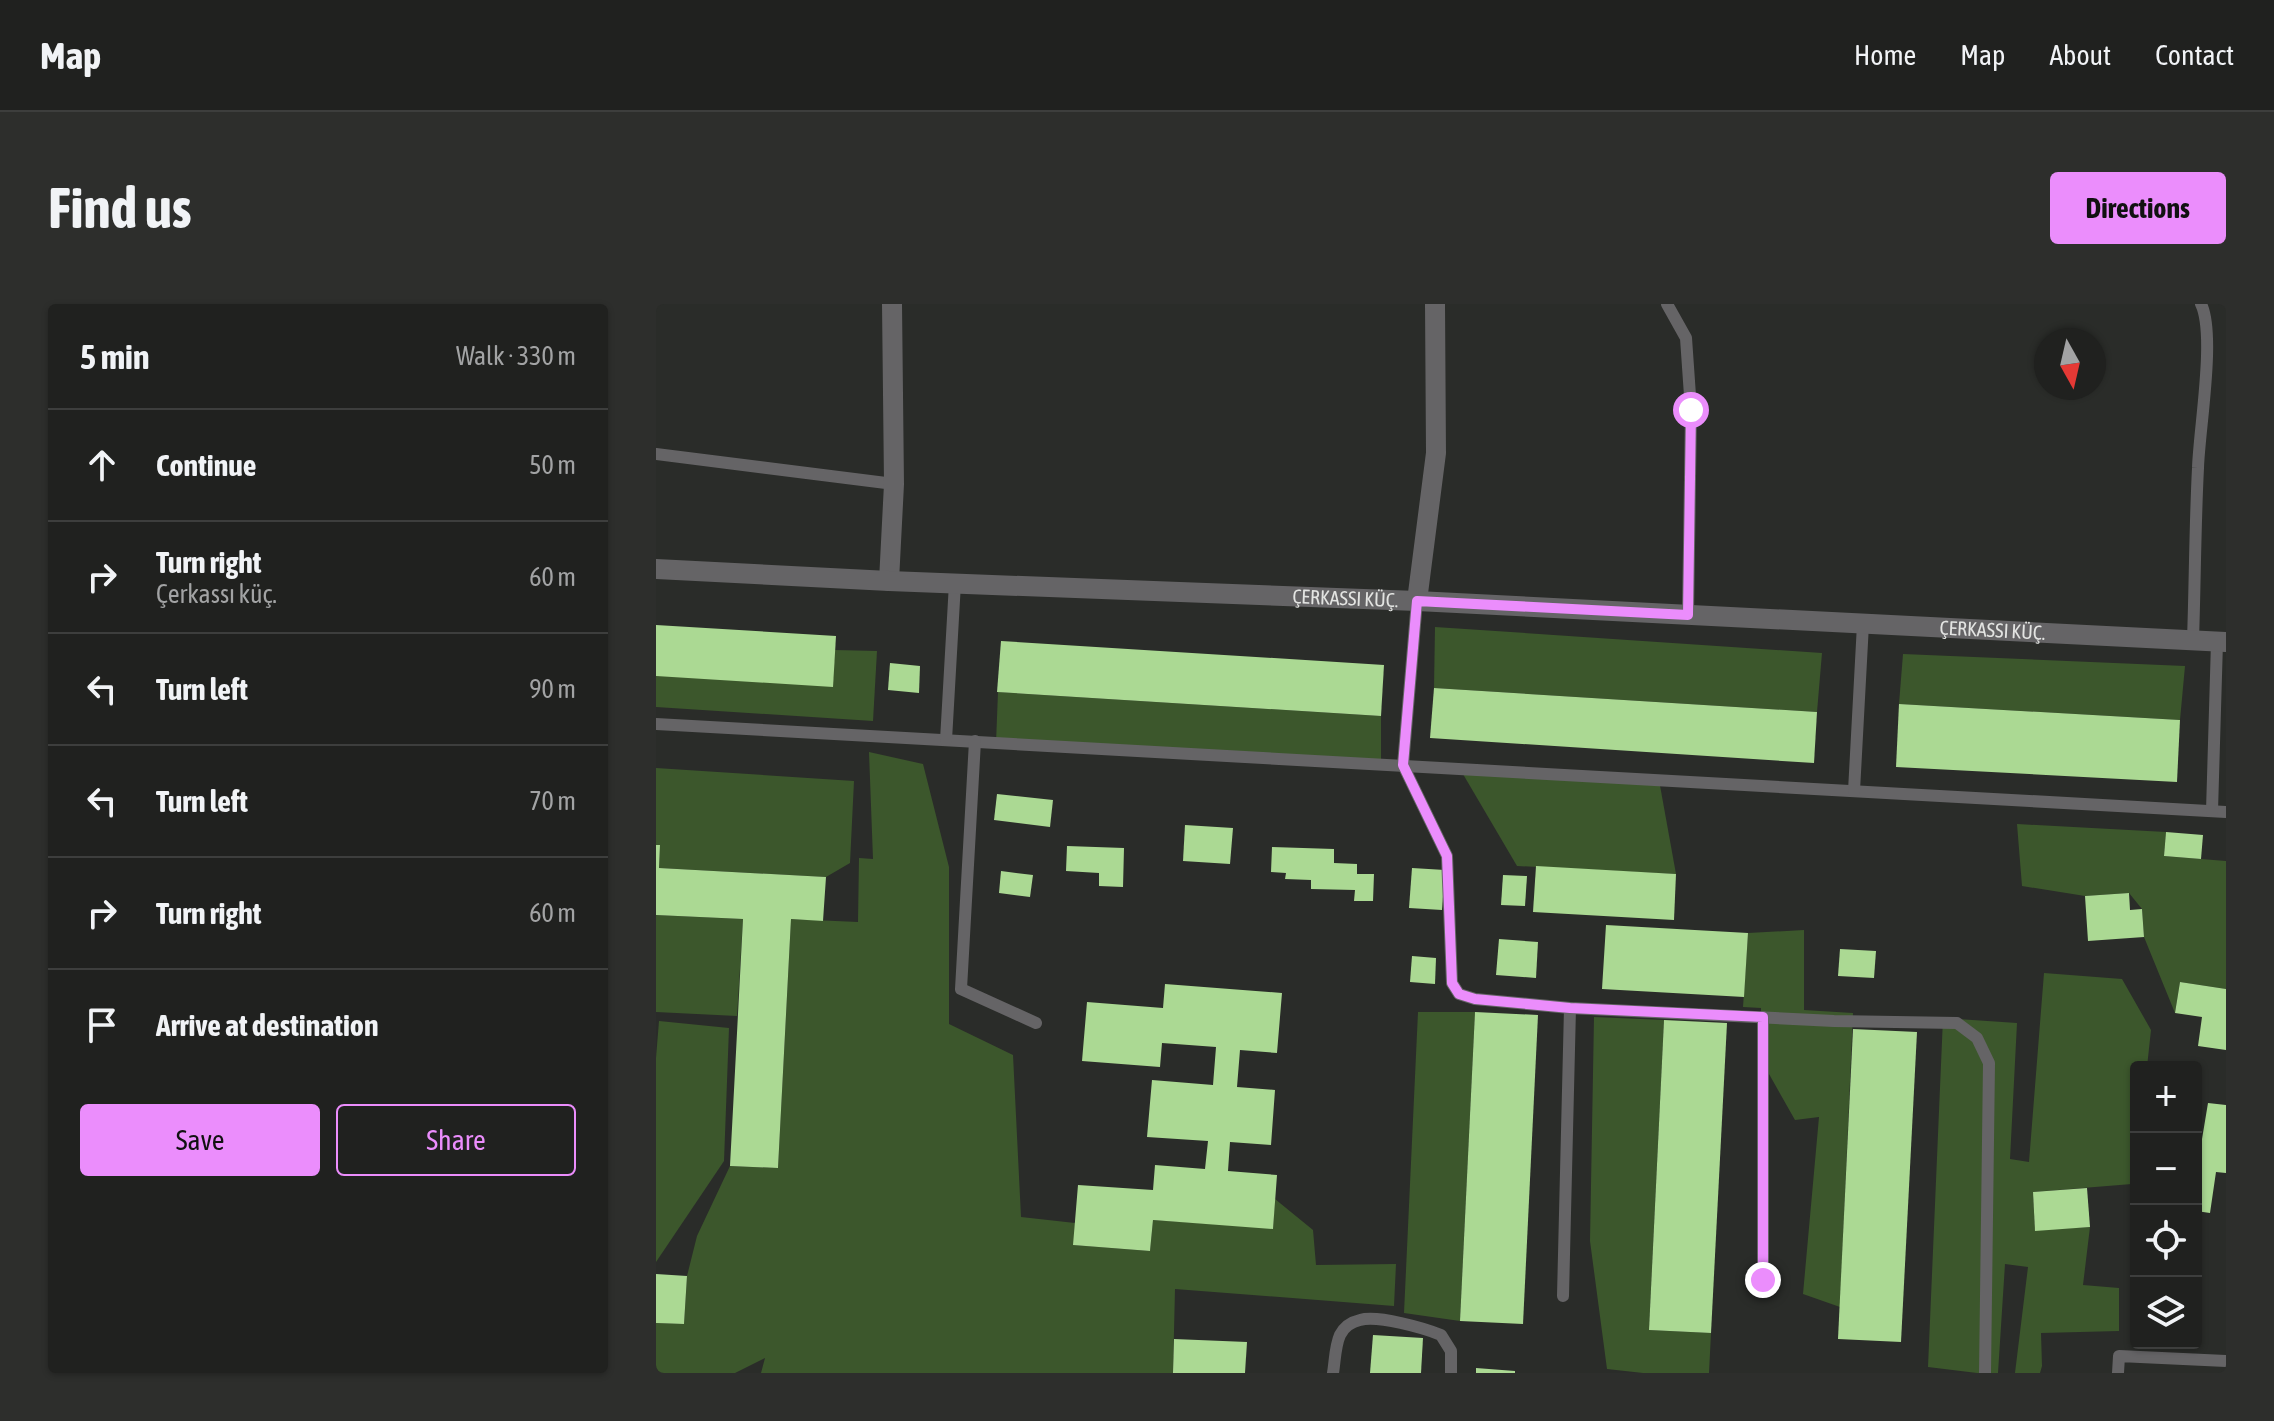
<!DOCTYPE html>
<meta charset="utf-8">
<style>
:root{--surface:#20211f;--page:#2d2e2c;--text:#f1f3f6;--muted:#a2a3a4;--line:#3d3e3d;--accent:#eb8dfc}
body{margin:0;font-family:"Asap Condensed",sans-serif;background:var(--page);color:var(--text)}
.controls{position:absolute;right:24px;bottom:24px;display:grid;overflow:hidden;border-radius:8px;box-shadow:0 2px 6px #0004}
.controls button{width:72px;height:72px;display:grid;place-items:center;padding:0;border:0;border-bottom:2px solid var(--line);background:var(--surface);color:var(--text);font:40px sans-serif}
.compass{position:absolute;left:1378px;top:24px;width:72px;height:72px;border-radius:50%;background:var(--surface);box-shadow:0 2px 6px #0004;rotate:172deg}
.stop{position:absolute;width:24px;height:24px;margin:-18px;border:6px solid #eb8dfc;border-radius:50%;background:#fff}
.stop.end{background:#eb8dfc;border-color:#fff;box-shadow:0 2px 8px #0008}
.list{margin:0;padding:0;list-style:none}
h2{display:flex;justify-content:space-between;align-items:center;height:104px;margin:0;padding:0 32px;font-size:34px}
h2 small{font-size:26px;font-weight:400;color:var(--muted)}
.list li{display:grid;grid-template-columns:52px 1fr auto;gap:24px;align-items:center;box-sizing:border-box;height:112px;padding:0 32px;border-top:2px solid var(--line)}
.list b{display:block;font-size:30px;white-space:nowrap}
.list p{margin:0;font-size:26px;white-space:nowrap;color:var(--muted)}
.list em{font-size:26px;font-style:normal;color:var(--muted)}
.actions{display:flex;gap:16px;padding:24px 32px}
.actions a{flex:1;padding:18px 0;border:2px solid var(--accent);border-radius:8px;text-align:center;font-size:28px;color:var(--accent)}
.actions .main{background:var(--accent);color:#111}
.icon{flex:none;width:44px;height:44px;fill:none;stroke:currentColor;stroke-width:2;stroke-linecap:round;stroke-linejoin:round}
.map{position:relative;flex:none;width:1570px;height:1069px;overflow:hidden;border-radius:8px}
header{display:flex;align-items:center;gap:48px;box-sizing:border-box;height:112px;padding:0 40px;background:var(--surface);border-bottom:2px solid var(--line)}
header strong{font-size:38px}
nav{display:flex;gap:44px;margin-inline-start:auto;font-size:28px}
.intro{display:flex;align-items:center;justify-content:space-between;box-sizing:border-box;height:192px;padding:0 48px}
h1{margin:0;font-size:56px}
.button{padding:20px 36px;border-radius:8px;background:var(--accent);color:#111;font-size:28px;font-weight:700}
main{display:flex;gap:48px;padding:0 48px}
aside{flex:1;background:var(--surface);border-radius:8px;box-shadow:0 2px 6px #0004}
.map>svg:first-child{display:block}
.green{fill:#3c572c}
.building{fill:#abd993}
.lines{fill:none;stroke-linecap:round;stroke-linejoin:round}
.service{stroke:#656466;stroke-width:12}
.minor{stroke:#656466;stroke-width:20}
.tertiary{stroke:#656466;stroke-width:20}
.route{stroke:#eb8dfc;stroke-width:10}
.labels{text-anchor:middle;stroke-width:8;stroke-linejoin:round;paint-order:stroke}
.street-label{font-size:20px;fill:#e3e4e2;stroke:#212220}
</style>
<header>
<strong>Map</strong>
<nav><a>Home</a><a>Map</a><a>About</a><a>Contact</a></nav>
</header>
<div class="intro"><h1>Find us</h1><a class="button">Directions</a></div>
<main>
<aside>
<h2>5 min<small>Walk · 330 m</small></h2>
<ul class="list">
<li><svg class="icon" aria-label="ahead" viewBox="0 0 24 24"><path d="M12 20V5M6 11l6-6 6 6"/></svg><div><b>Continue</b></div><em>50 m</em></li>
<li><svg class="icon" aria-label="right" viewBox="0 0 24 24"><path d="M7 20v-9h11M14 6l5 5-5 5"/></svg><div><b>Turn right</b><p>Çerkassı küç.</p></div><em>60 m</em></li>
<li><svg class="icon" aria-label="left" viewBox="0 0 24 24"><path d="M17 20v-9H6M10 6l-5 5 5 5"/></svg><div><b>Turn left</b></div><em>90 m</em></li>
<li><svg class="icon" aria-label="left" viewBox="0 0 24 24"><path d="M17 20v-9H6M10 6l-5 5 5 5"/></svg><div><b>Turn left</b></div><em>70 m</em></li>
<li><svg class="icon" aria-label="right" viewBox="0 0 24 24"><path d="M7 20v-9h11M14 6l5 5-5 5"/></svg><div><b>Turn right</b></div><em>60 m</em></li>
<li><svg class="icon" aria-label="arrive" viewBox="0 0 24 24"><path d="M6 21V4h12l-3 4 3 4H6"/></svg><div><b>Arrive at destination</b></div></li>
</ul>
<div class="actions"><a class="main">Save</a><a>Share</a></div>
</aside>
<div class="map">
<svg width="1570" height="1069" viewBox="0 0 1570 1069">
<rect width="100%" height="100%" fill="#2a2c29"/>
<!-- green -->
<g class="green">
<polygon points="779,323 1166,349 1161,408 778,384"/>
<polygon points="179,346 221,347 217,417 0,403 0,372"/>
<polygon points="1247,350 1529,362 1524,416 1243,400"/>
<polygon points="342,388 725,412 725,461 340,439"/>
<polygon points="213,448 267,460 293,563 293,720 357,751 365,913 419,919 418,941 494,947 497,916 617,924 619,895 657,926 660,961 740,960 738,1002 519,985 517,1069 105,1069 109,1054 79,1069 0,1069 0,1019 28,1020 31,972 41,932 74,862 122,864 135,615 202,618 203,554 217,555"/>
<polygon points="0,464 198,477 194,559 170,573 3,564 4,541 0,541"/>
<polygon points="804,465 1003,476 1020,570 861,562"/>
<polygon points="1361,520 1510,528 1508,552 1570,557 1570,685 1524,678 1519,709 1488,633 1486,605 1473,589 1429,592 1366,582"/>
<polygon points="0,611 87,615 81,712 0,708"/>
<polygon points="1148,626 1148,706 1197,709 1184,1003 1147,990 1163,813 1139,816 1104,754 1105,704 1087,703 1092,629"/>
<polygon points="1388,669 1466,675 1495,726 1491,763 1480,763 1480,847 1476,880 1377,888 1379,926 1434,923 1427,981 1463,984 1463,1027 1385,1029 1386,1062 1384,1069 1359,1069 1372,963 1349,960 1342,1069 1321,1069 1272,1063 1287,714 1361,719 1354,855 1373,858"/>
<polygon points="762,708 819,708 804,1017 748,1009"/>
<polygon points="938,713 1008,716 993,1026 1055,1029 1053,1069 987,1069 951,1065 934,937"/>
<polygon points="3,717 73,724 68,857 0,958 0,754"/>
</g>
<!-- building -->
<g class="building">
<polygon points="0,321 180,332 177,383 0,372"/>
<polygon points="345,337 728,361 725,412 341,388"/>
<polygon points="234,359 264,362 263,389 232,386"/>
<polygon points="778,384 1161,408 1158,459 774,434"/>
<polygon points="1243,400 1524,416 1521,478 1240,463"/>
<polygon points="341,490 397,496 394,523 338,516"/>
<polygon points="529,521 577,524 574,560 527,557"/>
<polygon points="1510,528 1547,531 1545,555 1508,552"/>
<polygon points="0,541 4,541 3,564 170,573 167,617 135,615 122,864 74,862 87,615 0,611"/>
<polygon points="411,542 468,544 467,583 443,582 443,569 410,567"/>
<polygon points="616,543 678,545 678,559 701,560 701,570 718,570 717,597 698,597 699,586 655,585 655,576 629,575 630,569 615,568"/>
<polygon points="880,562 1020,570 1018,616 877,608"/>
<polygon points="756,564 789,566 786,606 753,604"/>
<polygon points="345,567 377,571 374,593 343,589"/>
<polygon points="847,571 871,572 869,602 845,601"/>
<polygon points="1473,589 1474,606 1486,605 1488,633 1432,637 1429,592"/>
<polygon points="950,621 1092,629 1088,693 946,685"/>
<polygon points="843,635 882,638 880,674 840,671"/>
<polygon points="1184,645 1220,647 1218,674 1182,672"/>
<polygon points="756,652 780,654 779,680 754,678"/>
<polygon points="1524,678 1570,685 1570,746 1542,742 1546,713 1519,709"/>
<polygon points="509,680 626,689 621,749 584,746 581,783 619,786 615,841 574,838 572,867 621,871 617,925 497,916 494,947 417,941 422,881 497,886 499,861 549,865 552,837 491,833 496,776 557,781 560,743 506,739 504,763 426,757 431,698 507,704"/>
<polygon points="819,708 882,711 867,1020 804,1017"/>
<polygon points="1008,716 1071,719 1055,1029 993,1026"/>
<polygon points="1197,725 1261,728 1245,1038 1182,1035"/>
<polygon points="1552,799 1570,801 1570,869 1560,868 1554,909 1540,907 1540,871"/>
<polygon points="1431,884 1434,923 1379,927 1377,888"/>
<polygon points="0,970 31,972 28,1020 0,1019"/>
<polygon points="717,1031 767,1034 765,1069 714,1069"/>
<polygon points="518,1035 591,1038 589,1069 517,1069"/>
<polygon points="820,1064 859,1067 859,1069 820,1069"/>
</g>
<g class="lines">
<!-- service -->
<g class="service">
<polyline points="1011,0 1030,34 1035,106 1032,311"/>
<polyline points="0,150 238,180"/>
<polyline points="761,297 747,461 791,552 796,679 803,690 819,695 914,704 1178,717 1301,719 1321,734 1333,759 1329,1069"/>
<path d="M1537 336C1539 279 1539 222 1542 164 1543 126 1560 31 1545 0"/>
<polyline points="0,420 1570,508"/>
<polyline points="290,436 299,279"/>
<polyline points="319,437 305,685 380,719"/>
<polyline points="1198,487 1207,320"/>
<polyline points="1556,507 1561,338"/>
<polyline points="1107,713 1107,976"/>
<polyline points="907,992 914,704"/>
<path d="M677 1069C679 1057 679 1042 684 1031 688 1023 695 1018 704 1016 722 1011 768 1024 785 1031L795 1047V1069"/>
<polyline points="1462,1069 1463,1052 1570,1057"/>
</g>
<!-- minor -->
<g class="minor">
<polyline points="233,277 238,180 236,0"/>
<polyline points="761,297 780,149 779,0"/>
</g>
<!-- tertiary -->
<path class="tertiary" id="s1" d="M0 265 233 277 761 297 1570 338"/>
</g>
<g class="lines">
<!-- route -->
<polyline class="route" points="1035,106 1032,311 761,297 747,461 791,552 796,679 803,690 819,695 914,704 1107,713 1107,976"/>
</g>
<g class="labels">
<!-- street labels -->
<g class="street-label">
<text dy="7" stroke="none"><textPath href="#s1" startOffset="690">ÇERKASSI KÜÇ.</textPath></text>
<text dy="7" stroke="none"><textPath href="#s1" startOffset="1338">ÇERKASSI KÜÇ.</textPath></text>
</g>
</g>
</svg>
<div class="controls">
<button>+</button>
<button>−</button>
<button><svg class="icon" aria-label="locate" viewBox="0 0 24 24"><circle cx="12" cy="12" r="6"/><path d="M12 2v4M12 18v4M2 12h4M18 12h4"/></svg></button>
<button><svg class="icon" aria-label="layers" viewBox="0 0 24 24"><path d="M12 4l9 5-9 5-9-5zM3 14l9 5 9-5"/></svg></button>
</div>
<svg class="compass" viewBox="-18 -18 36 36"><path d="M0-13l5 13h-10z" fill="#e53935"/><path d="M0 13l5-13h-10z" fill="#a2a3a4"/></svg>
<div class="stop" style="left:1035px;top:106px"></div>
<div class="stop end" style="left:1107px;top:976px"></div>
</div>
</main>
